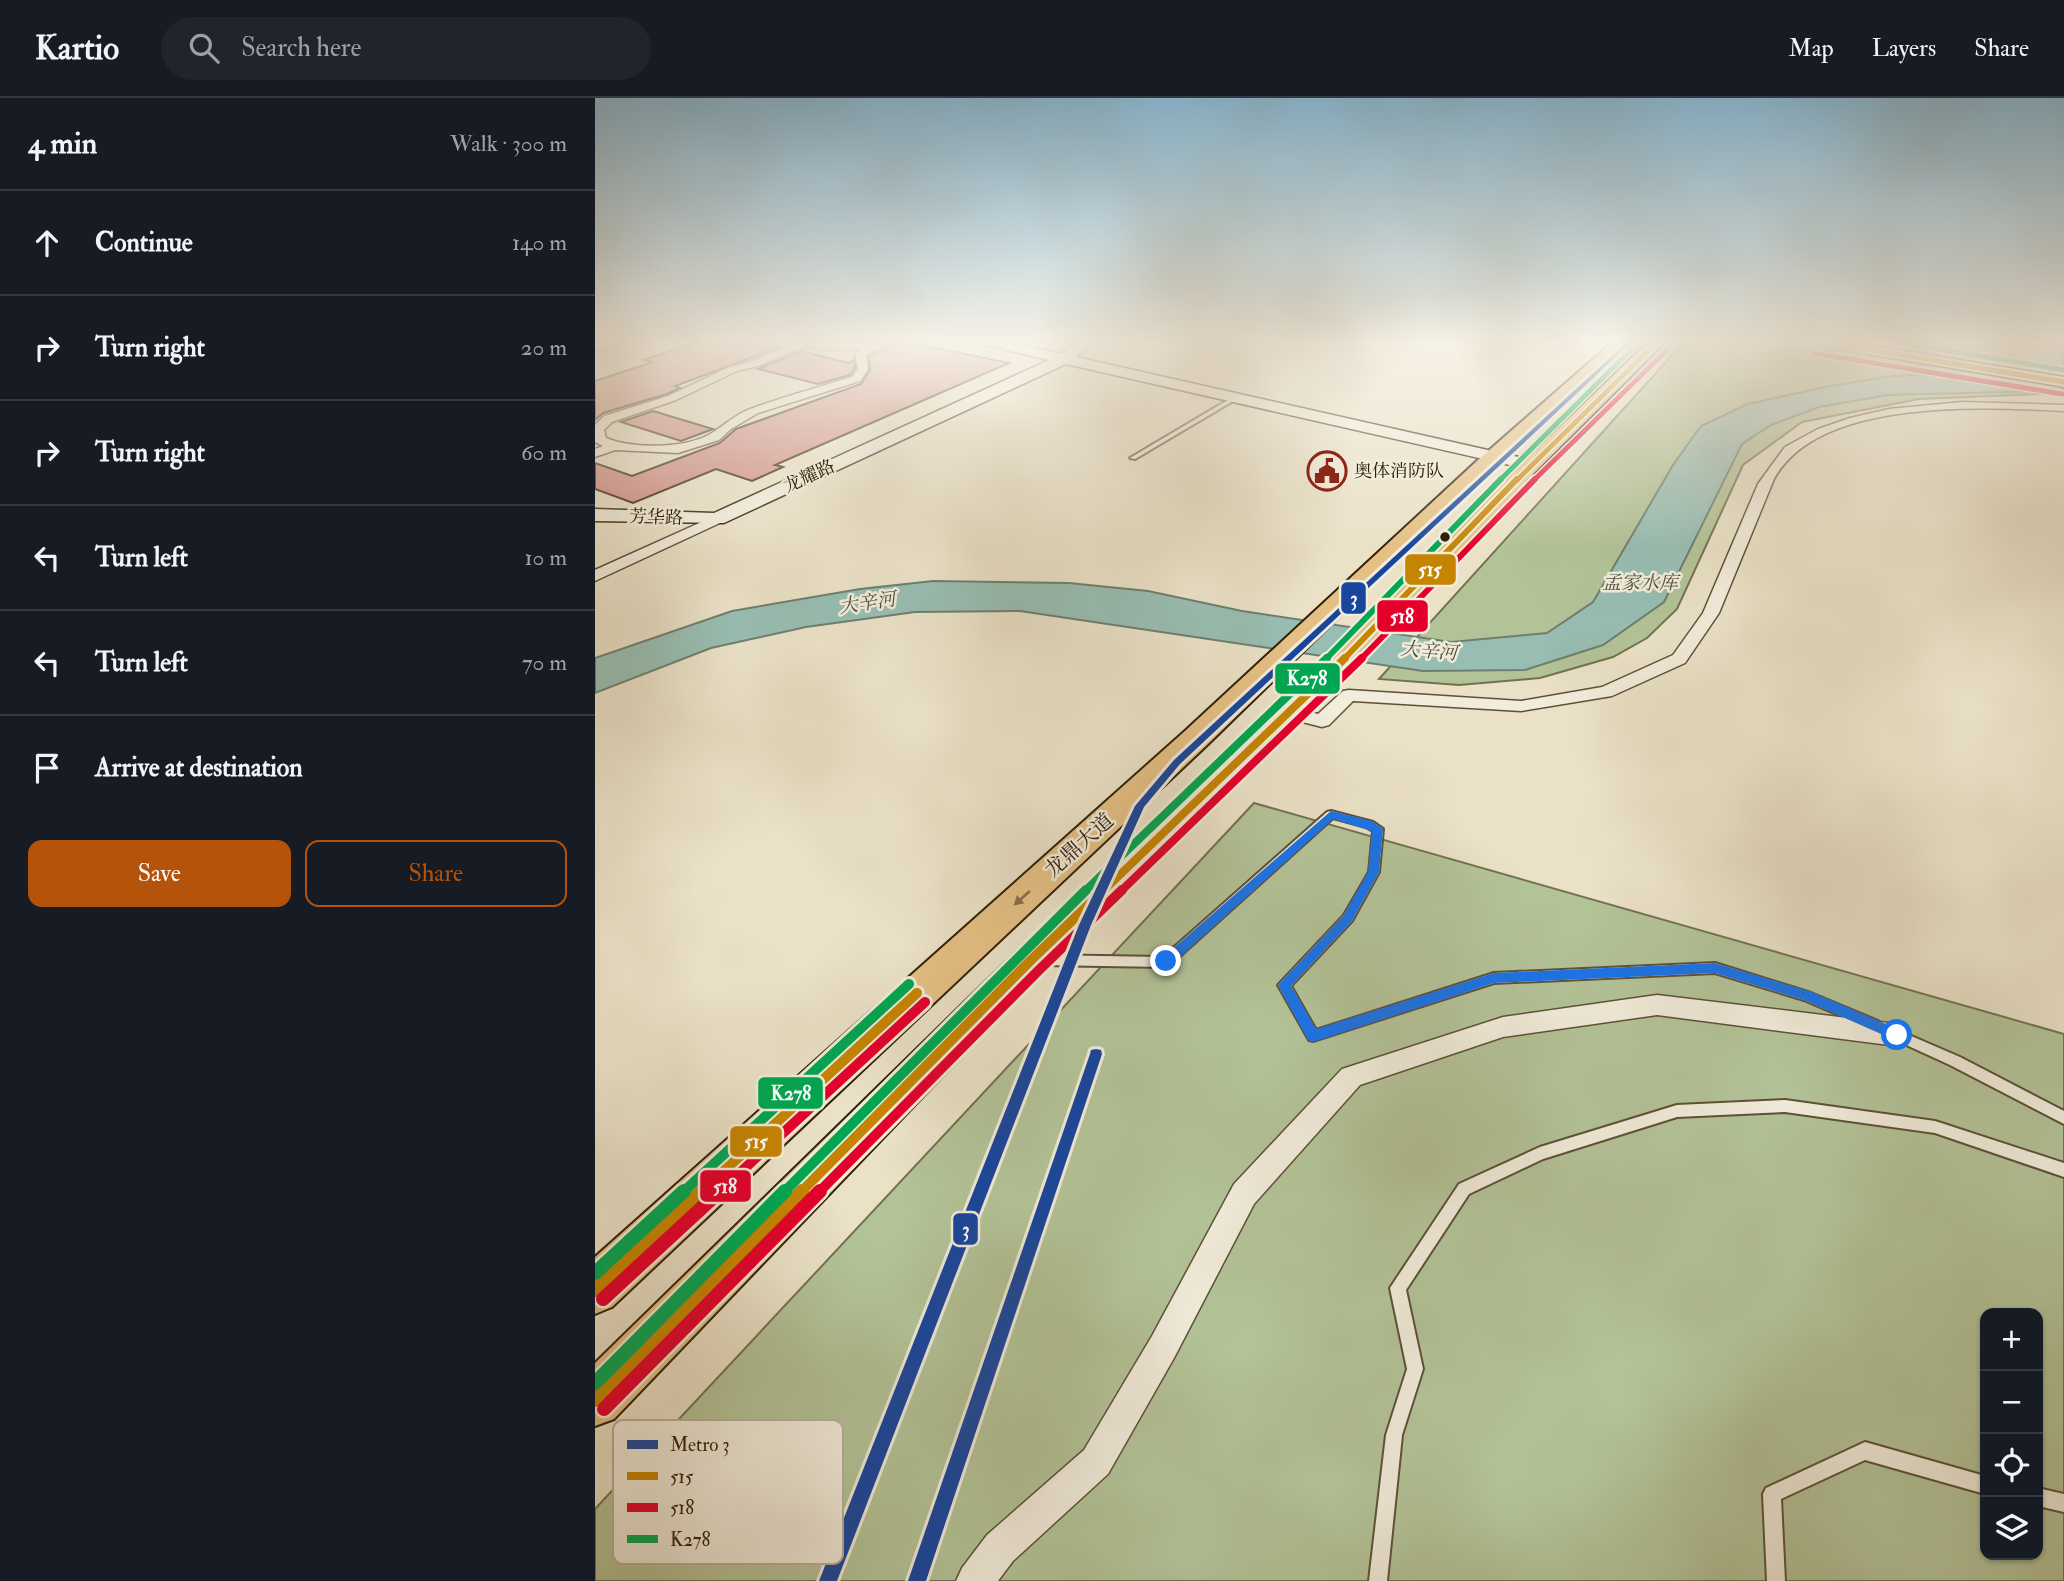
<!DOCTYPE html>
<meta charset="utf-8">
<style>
:root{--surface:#171b24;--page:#20242c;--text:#f1f3f6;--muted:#9ea1a6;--line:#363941;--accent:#b45309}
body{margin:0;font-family:"IM FELL Double Pica","Noto Serif SC",serif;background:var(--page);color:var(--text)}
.controls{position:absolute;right:21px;bottom:21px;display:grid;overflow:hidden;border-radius:14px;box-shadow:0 2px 5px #0004}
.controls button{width:63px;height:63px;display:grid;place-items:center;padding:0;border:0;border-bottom:2px solid var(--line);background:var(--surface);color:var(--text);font:35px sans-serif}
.stop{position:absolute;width:21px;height:21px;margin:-16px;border:5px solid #1a73e8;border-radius:50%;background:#fff}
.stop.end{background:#1a73e8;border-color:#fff;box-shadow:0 2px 7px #0008}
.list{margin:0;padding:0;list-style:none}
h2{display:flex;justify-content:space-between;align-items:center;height:91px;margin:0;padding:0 28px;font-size:30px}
h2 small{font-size:23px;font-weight:400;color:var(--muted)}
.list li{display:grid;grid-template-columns:46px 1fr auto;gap:21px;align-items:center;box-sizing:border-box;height:105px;padding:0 28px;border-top:2px solid var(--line)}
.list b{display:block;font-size:26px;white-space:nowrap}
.list em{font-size:23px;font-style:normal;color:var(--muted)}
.actions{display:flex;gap:14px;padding:21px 28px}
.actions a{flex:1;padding:16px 0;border:2px solid var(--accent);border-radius:14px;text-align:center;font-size:24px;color:var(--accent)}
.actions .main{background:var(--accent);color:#fff}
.icon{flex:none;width:38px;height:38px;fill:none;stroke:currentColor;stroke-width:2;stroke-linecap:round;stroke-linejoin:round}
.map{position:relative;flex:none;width:1469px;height:1483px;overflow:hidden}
header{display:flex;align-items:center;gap:42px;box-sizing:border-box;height:98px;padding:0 35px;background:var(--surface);border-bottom:2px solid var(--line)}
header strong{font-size:33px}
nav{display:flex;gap:38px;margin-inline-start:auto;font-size:24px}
.search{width:490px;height:63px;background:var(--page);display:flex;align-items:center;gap:18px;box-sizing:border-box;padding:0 24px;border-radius:38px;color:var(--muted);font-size:26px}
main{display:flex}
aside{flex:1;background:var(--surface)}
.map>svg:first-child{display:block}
.green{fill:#b3c398;stroke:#727250;stroke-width:2;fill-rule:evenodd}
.water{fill:#98beb3;stroke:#6e7f6f;stroke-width:2}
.pier{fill:#eae1c7}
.building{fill:#d08d86;stroke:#302008;stroke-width:2}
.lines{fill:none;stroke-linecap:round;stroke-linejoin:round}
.lane-casing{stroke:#5e5038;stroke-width:4}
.street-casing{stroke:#5e5038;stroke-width:3}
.secondary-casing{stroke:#302008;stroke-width:3}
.primary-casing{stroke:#302008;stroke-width:4}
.lane{fill:#f1ecdb;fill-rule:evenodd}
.street{fill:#f1ecdb;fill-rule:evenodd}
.secondary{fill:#f1ecdb;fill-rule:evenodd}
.primary{fill:#e5c084;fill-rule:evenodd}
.bus-1-far4-casing{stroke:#f1ecdb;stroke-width:8}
.bus-1-far3-casing{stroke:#f1ecdb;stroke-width:10}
.bus-1-far2-casing{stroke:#f1ecdb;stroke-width:13}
.bus-1-far1-casing{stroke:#f1ecdb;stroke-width:16}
.bus-1-casing{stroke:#f1ecdb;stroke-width:19}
.bus-2-far4-casing{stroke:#f1ecdb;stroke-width:8}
.bus-2-far3-casing{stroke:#f1ecdb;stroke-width:10}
.bus-2-far2-casing{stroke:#f1ecdb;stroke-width:13}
.bus-2-far1-casing{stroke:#f1ecdb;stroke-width:16}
.bus-2-casing{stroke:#f1ecdb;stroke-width:19}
.bus-3-far4-casing{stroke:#f1ecdb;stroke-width:8}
.bus-3-far3-casing{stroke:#f1ecdb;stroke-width:10}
.bus-3-far2-casing{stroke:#f1ecdb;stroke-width:13}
.bus-3-far1-casing{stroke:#f1ecdb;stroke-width:16}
.bus-3-casing{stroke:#f1ecdb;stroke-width:19}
.bus-1-far4{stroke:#c58402;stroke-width:5}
.bus-1-far3{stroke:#c58402;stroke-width:6}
.bus-1-far2{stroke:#c58402;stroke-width:8}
.bus-1-far1{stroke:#c58402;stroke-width:10}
.bus-1{stroke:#c58402;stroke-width:14}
.bus-2-far4{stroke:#e4002b;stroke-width:5}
.bus-2-far3{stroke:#e4002b;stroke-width:6}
.bus-2-far2{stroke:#e4002b;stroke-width:8}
.bus-2-far1{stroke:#e4002b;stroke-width:10}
.bus-2{stroke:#e4002b;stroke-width:14}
.bus-3-far4{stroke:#00a651;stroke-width:5}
.bus-3-far3{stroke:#00a651;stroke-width:6}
.bus-3-far2{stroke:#00a651;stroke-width:8}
.bus-3-far1{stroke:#00a651;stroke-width:10}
.bus-3{stroke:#00a651;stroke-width:14}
.metro-1-casing{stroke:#f1ecdb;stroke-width:6}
.metro-1{fill:#18469d;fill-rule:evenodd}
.oneway{fill:#8a7046}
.route{fill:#1a73e8}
.bus-dot{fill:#302008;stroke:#f1ecdb;stroke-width:2.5}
.labels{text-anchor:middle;stroke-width:5;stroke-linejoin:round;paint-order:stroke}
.far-poi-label{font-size:18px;fill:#302008;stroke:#f1ecdb;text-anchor:start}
.far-street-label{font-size:18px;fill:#302008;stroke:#f1ecdb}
.far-water-label{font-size:19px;font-style:italic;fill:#4f4f3b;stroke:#f1ecdb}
.street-label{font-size:21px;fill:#302008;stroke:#f1ecdb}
.key{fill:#f1ecdb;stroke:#b7af9c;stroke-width:2}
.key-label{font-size:19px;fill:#302008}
.line-badge{stroke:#f1ecdb;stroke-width:2.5}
.badge-label{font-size:19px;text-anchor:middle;font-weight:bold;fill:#fff}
</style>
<header>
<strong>Kartio</strong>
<div class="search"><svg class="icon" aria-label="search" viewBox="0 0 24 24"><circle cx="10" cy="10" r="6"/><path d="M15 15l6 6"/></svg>Search here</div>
<nav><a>Map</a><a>Layers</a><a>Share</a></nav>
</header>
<main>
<aside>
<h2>4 min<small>Walk · 300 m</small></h2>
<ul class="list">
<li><svg class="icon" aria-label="ahead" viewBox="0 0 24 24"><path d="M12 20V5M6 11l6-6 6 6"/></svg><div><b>Continue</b></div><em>140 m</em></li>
<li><svg class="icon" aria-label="right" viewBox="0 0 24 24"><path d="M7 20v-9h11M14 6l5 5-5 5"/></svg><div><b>Turn right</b></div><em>20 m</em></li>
<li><svg class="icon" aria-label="right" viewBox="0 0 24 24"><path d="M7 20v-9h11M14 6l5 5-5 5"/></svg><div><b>Turn right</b></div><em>60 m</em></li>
<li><svg class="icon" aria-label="left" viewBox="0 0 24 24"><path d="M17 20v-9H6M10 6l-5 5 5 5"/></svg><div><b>Turn left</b></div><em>10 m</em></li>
<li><svg class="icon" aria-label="left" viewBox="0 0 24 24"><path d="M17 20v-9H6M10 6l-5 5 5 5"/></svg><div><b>Turn left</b></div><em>70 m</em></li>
<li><svg class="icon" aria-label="arrive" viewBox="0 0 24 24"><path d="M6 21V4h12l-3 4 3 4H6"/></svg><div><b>Arrive at destination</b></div></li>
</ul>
<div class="actions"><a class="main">Save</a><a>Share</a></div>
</aside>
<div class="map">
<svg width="1469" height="1483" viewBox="0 0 1469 1483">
<rect width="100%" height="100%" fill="#eae1c7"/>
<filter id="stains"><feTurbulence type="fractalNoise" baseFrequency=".00286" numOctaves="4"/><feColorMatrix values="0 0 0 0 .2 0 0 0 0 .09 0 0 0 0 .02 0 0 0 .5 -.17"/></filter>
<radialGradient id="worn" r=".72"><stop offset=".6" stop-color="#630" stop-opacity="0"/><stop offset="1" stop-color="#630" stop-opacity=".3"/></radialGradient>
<!-- green -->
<g class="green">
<polygon points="1090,243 1469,243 1469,295 1324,301 1207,324 1148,367 1082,511 1052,540 1018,559 945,580 864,587 784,581"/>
<path d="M659 705 1469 936V1483H0V1411ZM1390 1215H1443V1457H1390Z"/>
</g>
<!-- water -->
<polygon class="water" points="1341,243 1469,243 1469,271 1451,293 1293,297 1224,309 1176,327 1147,346 1069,504 1008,547 930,572 828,573 425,513 320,514 211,529 116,550 0,595 0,560 137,513 265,491 338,483 474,485 553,493 647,513 856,544 952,535 998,504 1078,367 1106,328 1153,306 1230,289 1290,279 1342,275 1346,249"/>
<!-- pier -->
<polygon class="pier" points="1342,250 1469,270 1469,276 1458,290 1340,271"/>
<!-- building -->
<g class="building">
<polygon points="105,243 170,243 188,248 80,288 85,290 72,296 8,315 0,322 0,283 58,264 48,262"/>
<polygon points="308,243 414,265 180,367 188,369 157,383 121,371 38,405 0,391 0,365 37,378 125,345 141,331 266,286 275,272 274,258"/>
<polygon points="207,253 253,265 259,262 260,270 255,277 223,286 163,271"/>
<polygon points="58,313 118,331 86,343 26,324"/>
</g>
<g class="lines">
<!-- lane casing -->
<g class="lane-casing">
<g id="lane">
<polygon points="638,299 643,300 540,361 535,360"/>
<polygon points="736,713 778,724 788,731 784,774 757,823 696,888 721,932 899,875 1120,865 1216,895 1283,923 1285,927 1283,931 1279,932 1209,902 1120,875 899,885 718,943 714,942 683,887 749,817 774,774 778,733 771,729 738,720 575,867 571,869 445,867 441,865 439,862 441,859 445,857 568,859 732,714"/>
<polygon points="1300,931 1365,959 1469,1013 1469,1026 1355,967 1296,940 1294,936 1296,932"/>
<polygon points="1190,1002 1340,1023 1469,1065 1469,1079 1340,1035 1190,1014 1082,1019 948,1061 874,1096 811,1192 828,1271 807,1337 792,1483 774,1483 791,1337 812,1271 795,1190 864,1086 945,1049 1082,1007"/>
<polygon points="1270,1344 1390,1378 1390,1396 1270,1362 1186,1401 1190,1483 1172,1483 1168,1396 1171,1390"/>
<polygon points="1443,1390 1469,1396 1469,1414 1443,1408"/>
</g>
</g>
<!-- street casing -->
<g class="street-casing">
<g id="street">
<path d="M206 243 277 246 296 243 271 257 273 271 265 283 163 315 136 331 124 342 83 355 20 352 0 359V351L8 348 0 344V327L9 318 73 298 134 269 155 264ZM212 248 230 252 266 251 260 256 263 271 257 279C224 289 191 298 158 310 142 315 131 326 117 335 92 351 37 351 11 340L9 332 17 324 81 302 142 273 163 268Z"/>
<path d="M1367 304 1469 307V313C1389 309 1224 299 1179 381L1124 515 1090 565 1017 598 926 613 758 603 734 627 727 629 688 619 685 615 694 609 723 616 748 593 754 592 926 603 1007 589 1078 557 1108 515 1163 386 1190 349 1223 331 1255 320 1294 311Z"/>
<polygon points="122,417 127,418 127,424 0,483 0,472"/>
<polygon points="1062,897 1302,926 1311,930 1315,937 1311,944 1302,948 1062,917 908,939 765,987 659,1106 579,1260 513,1376 418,1463 403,1483 361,1483 367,1470 392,1437 489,1352 557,1238 639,1086 747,971 908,919"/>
</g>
</g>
<!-- secondary casing -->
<g class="secondary-casing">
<g id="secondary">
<polygon points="24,243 22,246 0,253 0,244"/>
<polygon points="383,243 410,243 466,256 484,243 501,243 481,259 937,362 946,367 937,372 471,266 129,425 0,423 0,411 119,415 454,262 385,246"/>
<polygon points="1213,243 1248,243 1469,279 1469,289 1220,247"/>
</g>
</g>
<!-- primary casing -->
<g class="primary-casing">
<g id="primary">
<polygon points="1019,243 1037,243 897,370 612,647 17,1209 0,1216 0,1159 590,633 883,362"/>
<polygon points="1054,243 1071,243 937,377 731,596 449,872 19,1321 0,1328 0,1265 423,852 711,584 923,369"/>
</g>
</g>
<!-- lane -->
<use href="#lane" class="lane"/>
<!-- street -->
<use href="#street" class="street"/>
<!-- secondary -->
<use href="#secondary" class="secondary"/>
<!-- primary -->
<use href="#primary" class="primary"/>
<!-- bus-1-far4 casing -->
<g class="bus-1-far4-casing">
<g id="bus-1-far4">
<polyline points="1221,243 1469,284"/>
<polyline points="921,383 1063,243"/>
</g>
</g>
<!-- bus-1-far3 casing -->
<g class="bus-1-far3-casing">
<polyline id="bus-1-far3" points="748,562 922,381"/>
</g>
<!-- bus-1-far2 casing -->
<g class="bus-1-far2-casing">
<polyline id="bus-1-far2" points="507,794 750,560"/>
</g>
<!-- bus-1-far1 casing -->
<g class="bus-1-far1-casing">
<g id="bus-1-far1">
<polyline points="105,1095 322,895"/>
<polyline points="205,1095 436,862 509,792"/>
</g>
</g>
<!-- bus-1 casing -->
<g class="bus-1-casing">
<g id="bus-1">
<polyline points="0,1192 107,1093"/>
<polyline points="0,1302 207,1093"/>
</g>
</g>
<!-- bus-2-far4 casing -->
<g class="bus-2-far4-casing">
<g id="bus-2-far4">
<polyline points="1218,255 1467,296"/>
<polyline points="938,383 1072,252"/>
</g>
</g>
<!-- bus-2-far3 casing -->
<g class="bus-2-far3-casing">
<polyline id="bus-2-far3" points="765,562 940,381"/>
</g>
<!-- bus-2-far2 casing -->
<g class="bus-2-far2-casing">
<polyline id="bus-2-far2" points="525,794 767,560"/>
</g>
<!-- bus-2-far1 casing -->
<g class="bus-2-far1-casing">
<g id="bus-2-far1">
<polyline points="123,1095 330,904"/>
<polyline points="223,1095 445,871 527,792"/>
</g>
</g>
<!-- bus-2 casing -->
<g class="bus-2-casing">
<g id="bus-2">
<polyline points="8,1201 125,1093"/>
<polyline points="9,1311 225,1093"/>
</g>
</g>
<!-- bus-3-far4 casing -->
<g class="bus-3-far4-casing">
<g id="bus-3-far4">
<polyline points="1297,243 1469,272"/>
<polyline points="904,383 1045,243"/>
</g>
</g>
<!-- bus-3-far3 casing -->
<g class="bus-3-far3-casing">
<polyline id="bus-3-far3" points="730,562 906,381"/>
</g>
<!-- bus-3-far2 casing -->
<g class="bus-3-far2-casing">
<polyline id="bus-3-far2" points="489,794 732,560"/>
</g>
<!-- bus-3-far1 casing -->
<g class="bus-3-far1-casing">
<g id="bus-3-far1">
<polyline points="87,1095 314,886"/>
<polyline points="188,1095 491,792"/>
</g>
</g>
<!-- bus-3 casing -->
<g class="bus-3-casing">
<g id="bus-3">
<polyline points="0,1175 89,1093"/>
<polyline points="0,1285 190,1093"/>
</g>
</g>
<!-- bus-1-far4 -->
<use href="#bus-1-far4" class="bus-1-far4"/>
<!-- bus-1-far3 -->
<use href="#bus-1-far3" class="bus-1-far3"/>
<!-- bus-1-far2 -->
<use href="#bus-1-far2" class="bus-1-far2"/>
<!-- bus-1-far1 -->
<use href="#bus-1-far1" class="bus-1-far1"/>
<!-- bus-1 -->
<use href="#bus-1" class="bus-1"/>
<!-- bus-2-far4 -->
<use href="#bus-2-far4" class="bus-2-far4"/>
<!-- bus-2-far3 -->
<use href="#bus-2-far3" class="bus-2-far3"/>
<!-- bus-2-far2 -->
<use href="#bus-2-far2" class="bus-2-far2"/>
<!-- bus-2-far1 -->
<use href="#bus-2-far1" class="bus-2-far1"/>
<!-- bus-2 -->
<use href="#bus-2" class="bus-2"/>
<!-- bus-3-far4 -->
<use href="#bus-3-far4" class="bus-3-far4"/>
<!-- bus-3-far3 -->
<use href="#bus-3-far3" class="bus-3-far3"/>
<!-- bus-3-far2 -->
<use href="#bus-3-far2" class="bus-3-far2"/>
<!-- bus-3-far1 -->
<use href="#bus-3-far1" class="bus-3-far1"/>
<!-- bus-3 -->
<use href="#bus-3" class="bus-3"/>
<!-- metro-1 casing -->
<g class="metro-1-casing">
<g id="metro-1">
<polygon points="1033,243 1038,243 585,666 549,709 496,827 242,1483 224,1483 484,827 540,708 579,662"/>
<polygon points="501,951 506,952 507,956 331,1483 313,1483 495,956 496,952"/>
</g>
</g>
<!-- metro-1 -->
<use href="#metro-1" class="metro-1"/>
</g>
<!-- one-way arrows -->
<defs><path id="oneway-solid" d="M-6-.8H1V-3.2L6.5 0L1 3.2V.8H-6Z" transform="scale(1.75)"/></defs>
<use class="oneway" href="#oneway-solid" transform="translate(427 800) rotate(138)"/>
<!-- sky -->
<linearGradient id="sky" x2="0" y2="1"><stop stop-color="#88b8d3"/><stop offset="0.54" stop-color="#f6f2e6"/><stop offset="1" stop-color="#f6f2e6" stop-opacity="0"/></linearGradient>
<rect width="1469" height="451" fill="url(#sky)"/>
<!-- route -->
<polygon class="route" points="736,713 777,723 788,731 784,774 757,823 696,888 721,931 899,875 1120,865 1217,894 1307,933 1309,937 1302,943 1209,902 1120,875 899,885 718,944 713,942 683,887 749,817 773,774 777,733 738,721 576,867 567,867 567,860"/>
<!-- icons -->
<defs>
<g id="civic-ring" transform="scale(2.0125)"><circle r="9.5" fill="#f1ecdb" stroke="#8f2418" stroke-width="1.5"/><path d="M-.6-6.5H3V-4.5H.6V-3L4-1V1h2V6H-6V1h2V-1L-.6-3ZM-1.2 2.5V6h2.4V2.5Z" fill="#8f2418"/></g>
</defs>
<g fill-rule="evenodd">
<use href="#civic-ring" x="732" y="373"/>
</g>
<!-- markers -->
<circle class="bus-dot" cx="850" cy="439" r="6"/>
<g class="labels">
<!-- far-poi labels -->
<g class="far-poi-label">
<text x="759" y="379">奥体消防队</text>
</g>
<!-- far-street labels -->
<g class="far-street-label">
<text transform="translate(214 378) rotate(-25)" y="6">龙耀路</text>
<text transform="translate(61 419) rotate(2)" y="6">芳华路</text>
</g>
<!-- far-water labels -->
<g class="far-water-label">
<text x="1045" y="491">孟家水库</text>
<text transform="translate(272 504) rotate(-8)" y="7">大辛河</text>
<text transform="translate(834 552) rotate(5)" y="7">大辛河</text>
</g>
<!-- street labels -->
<g class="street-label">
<text transform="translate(484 747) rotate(-42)" y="7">龙鼎大道</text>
</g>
</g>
<!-- legend -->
<rect x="18" y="1322" width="230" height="144" rx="10" class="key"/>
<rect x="32" y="1342" width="31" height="9" fill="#18469d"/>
<rect x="32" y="1374" width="31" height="8" fill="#c58402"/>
<rect x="32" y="1405" width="31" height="9" fill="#e4002b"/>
<rect x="32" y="1437" width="31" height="8" fill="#00a651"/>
<g class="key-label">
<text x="75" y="1353">Metro 3</text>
<text x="75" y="1385">515</text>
<text x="75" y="1416">518</text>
<text x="75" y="1448">K278</text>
</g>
<g class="line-badge">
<rect x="809" y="455" width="53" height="33" rx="7" fill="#c58402"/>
<rect x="745" y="483" width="27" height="34" rx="7" fill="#18469d"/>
<rect x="781" y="501" width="53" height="34" rx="7" fill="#e4002b"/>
<rect x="679" y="564" width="67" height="33" rx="7" fill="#00a651"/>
<rect x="162" y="978" width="67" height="34" rx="7" fill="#00a651"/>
<rect x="134" y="1027" width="54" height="33" rx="7" fill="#c58402"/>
<rect x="104" y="1071" width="53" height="34" rx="7" fill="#e4002b"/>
<rect x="357" y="1114" width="27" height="34" rx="7" fill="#18469d"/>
</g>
<g class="badge-label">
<text x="835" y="478">515</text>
<text x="759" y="507">3</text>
<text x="807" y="525">518</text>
<text x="712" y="587">K278</text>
<text x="196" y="1002">K278</text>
<text x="161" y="1050">515</text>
<text x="130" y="1095">518</text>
<text x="371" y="1138">3</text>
</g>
<rect width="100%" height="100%" filter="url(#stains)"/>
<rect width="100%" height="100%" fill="url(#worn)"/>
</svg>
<div class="controls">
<button>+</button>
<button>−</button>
<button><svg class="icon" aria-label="locate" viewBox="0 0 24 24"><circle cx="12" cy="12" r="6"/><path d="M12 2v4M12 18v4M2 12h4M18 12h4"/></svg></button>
<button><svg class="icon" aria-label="layers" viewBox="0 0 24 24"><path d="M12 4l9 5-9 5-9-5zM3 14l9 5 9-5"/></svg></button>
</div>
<div class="stop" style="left:1302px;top:937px"></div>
<div class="stop end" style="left:571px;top:863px"></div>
</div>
</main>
